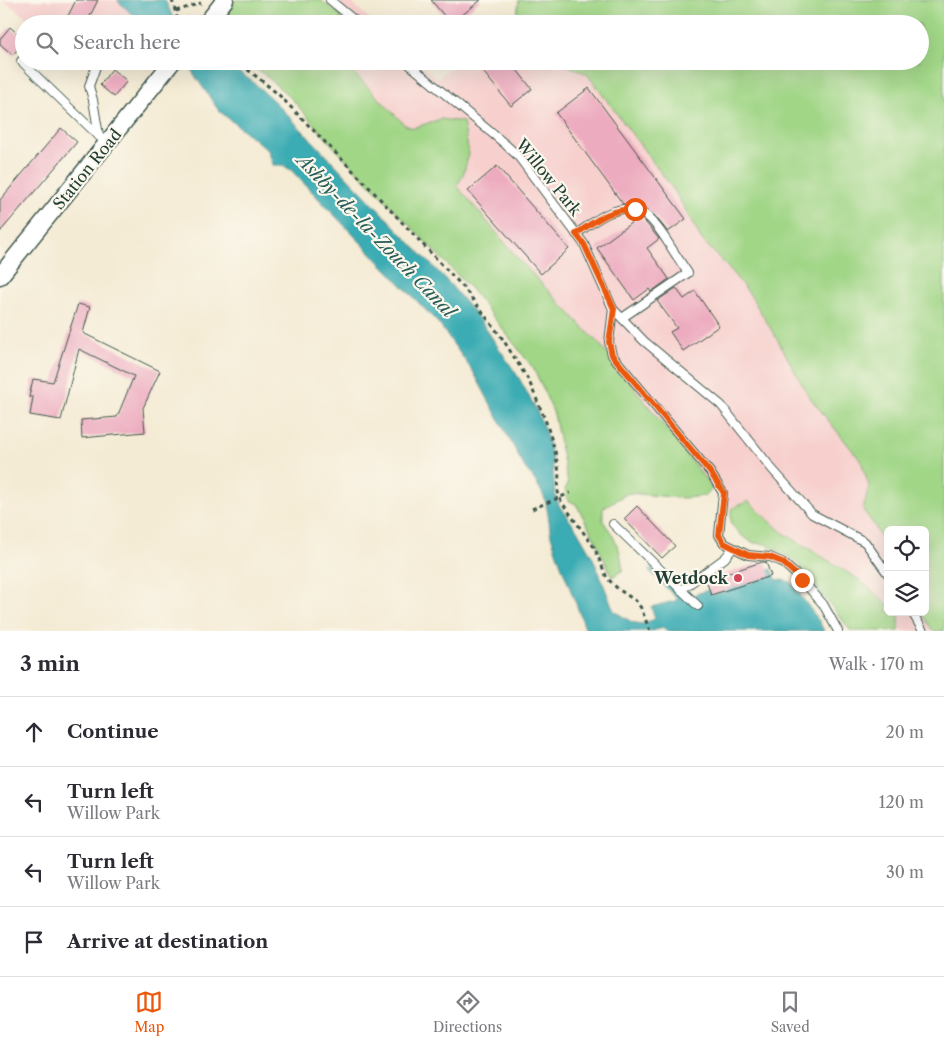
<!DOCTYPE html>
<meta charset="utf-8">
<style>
:root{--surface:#fff;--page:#f2f2f3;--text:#2b2b33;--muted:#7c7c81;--line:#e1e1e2;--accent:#ea580c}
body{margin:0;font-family:"Libre Caslon Text",serif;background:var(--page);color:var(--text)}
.controls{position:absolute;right:15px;bottom:15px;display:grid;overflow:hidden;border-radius:8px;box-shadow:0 5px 20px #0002}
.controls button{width:45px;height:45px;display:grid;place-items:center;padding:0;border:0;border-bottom:1px solid var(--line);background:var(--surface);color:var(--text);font:25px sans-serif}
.stop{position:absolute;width:15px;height:15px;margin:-11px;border:4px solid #ea580c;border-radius:50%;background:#fff}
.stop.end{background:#ea580c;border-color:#fff;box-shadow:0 1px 5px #0008}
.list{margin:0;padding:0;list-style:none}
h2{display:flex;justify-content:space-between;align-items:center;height:65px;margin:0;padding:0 20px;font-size:21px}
h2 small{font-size:16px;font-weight:400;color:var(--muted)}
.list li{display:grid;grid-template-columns:32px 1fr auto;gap:15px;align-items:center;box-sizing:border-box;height:70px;padding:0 20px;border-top:1px solid var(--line)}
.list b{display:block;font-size:19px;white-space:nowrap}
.list p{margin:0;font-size:16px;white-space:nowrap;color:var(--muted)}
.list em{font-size:16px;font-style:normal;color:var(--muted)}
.icon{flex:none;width:28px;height:28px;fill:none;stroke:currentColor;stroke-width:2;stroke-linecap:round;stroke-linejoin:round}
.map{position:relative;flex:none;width:944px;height:631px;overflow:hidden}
.search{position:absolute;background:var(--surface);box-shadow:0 5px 20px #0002;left:15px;right:15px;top:15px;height:55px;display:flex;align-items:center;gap:12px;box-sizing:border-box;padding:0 18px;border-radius:28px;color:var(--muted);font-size:19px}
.sheet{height:345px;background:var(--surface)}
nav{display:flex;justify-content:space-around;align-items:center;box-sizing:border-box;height:70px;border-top:1px solid var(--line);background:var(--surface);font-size:14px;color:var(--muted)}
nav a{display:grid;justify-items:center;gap:2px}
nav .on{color:var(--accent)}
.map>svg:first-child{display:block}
.built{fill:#f7d0ce}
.green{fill:#a1d687;stroke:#608a5e}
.water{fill:#3bacb3;stroke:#2d7474}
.building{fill:#edabbf}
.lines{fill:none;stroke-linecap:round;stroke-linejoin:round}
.service-casing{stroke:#3f574c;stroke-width:10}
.minor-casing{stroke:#3f574c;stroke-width:19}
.path{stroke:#3f574c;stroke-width:3;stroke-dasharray:4 4;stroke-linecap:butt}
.service{stroke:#fff;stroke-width:8}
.minor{stroke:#fff;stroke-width:16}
.path-bridge{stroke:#3f574c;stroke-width:3;stroke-dasharray:4 4;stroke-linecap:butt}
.route{stroke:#ea580c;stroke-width:6}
.poi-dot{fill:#d1495b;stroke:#fbf7ec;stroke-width:2}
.labels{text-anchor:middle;stroke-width:4.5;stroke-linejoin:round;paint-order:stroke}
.street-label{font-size:16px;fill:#1f3d34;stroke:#fbf7ec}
.poi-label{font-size:16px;font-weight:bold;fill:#1f3d34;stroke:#fbf7ec;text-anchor:end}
.water-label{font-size:18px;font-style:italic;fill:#275e5a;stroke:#fbf7ec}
</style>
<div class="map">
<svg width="944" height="631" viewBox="0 0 944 631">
<rect width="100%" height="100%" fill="#fbf7ec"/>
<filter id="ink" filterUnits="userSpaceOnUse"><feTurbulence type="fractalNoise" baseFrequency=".02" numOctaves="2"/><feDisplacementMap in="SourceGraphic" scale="10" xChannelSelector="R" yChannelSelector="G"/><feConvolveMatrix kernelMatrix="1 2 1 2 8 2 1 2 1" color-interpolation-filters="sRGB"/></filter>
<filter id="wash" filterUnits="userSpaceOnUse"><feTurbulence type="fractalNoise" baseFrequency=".0096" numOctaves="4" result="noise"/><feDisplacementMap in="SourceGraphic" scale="20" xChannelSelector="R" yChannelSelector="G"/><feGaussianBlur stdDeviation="1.12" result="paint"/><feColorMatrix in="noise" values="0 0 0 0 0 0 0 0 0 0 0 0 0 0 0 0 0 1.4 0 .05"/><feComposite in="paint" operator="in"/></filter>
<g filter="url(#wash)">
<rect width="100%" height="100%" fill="#f4ebd4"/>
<!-- built -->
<g class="built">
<polygon points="3,0 117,0 142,24 35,24"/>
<polygon points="340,0 349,0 375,24 339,24 342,16 333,10"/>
<polygon points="345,61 417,61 437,79 459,61 563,61 571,67 587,74 674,190 702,240 724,263 749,293 780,344 808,395 861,461 869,486 863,510 875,526 888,554 888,604 858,579 782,532 748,501 731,509 712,489 695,465 601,346 521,262 457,186 463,175 441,119 413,128 405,125 346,64"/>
<polygon points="898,612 921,612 933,631 899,631"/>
</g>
<!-- green -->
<g class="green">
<polygon points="236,0 320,0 342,16 339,24 218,24"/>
<polygon points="519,0 944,0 944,631 933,631 921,612 925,612 925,530 888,530 888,554 875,526 863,510 869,486 861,461 808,395 780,344 749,293 724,263 702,240 674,190 587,74 571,67 563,61 920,61 920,24 523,24 517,14"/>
<polygon points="245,61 345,61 346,65 405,125 413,128 441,119 463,122 469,154 463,175 457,186 521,262 601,346 695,465 712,489 704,496 683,498 628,493 603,508 603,521 612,534 620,552 623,570 612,577 594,537 576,504 568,500 565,489 568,484 554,414 534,369 472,290 333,146 292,99 264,74"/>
<polygon points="748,501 782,532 858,579 888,604 888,612 899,613 899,631 851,631 796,561 766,544 754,543 742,536 731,524 731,509"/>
</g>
<!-- water -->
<g class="water">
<polygon points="117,0 165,0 176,24 142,24"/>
<path d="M185 61H223L253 82 277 104 449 283 480 320 519 378 537 411 546 434 552 456 555 495 560 507 577 530 593 558 614 611 632 622 641 624 655 619 651 607 678 600 649 571 657 564 693 595 772 569 776 579 791 582 819 621 824 631H667L664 628 651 631H586C575 599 561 568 551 536 549 526 549 518 547 509 545 493 535 480 525 468L474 373 439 324 291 170 282 165H273L268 150 219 111Z"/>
</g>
<g id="blocks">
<!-- building -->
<g class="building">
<polygon points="76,0 98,0 86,24 64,24"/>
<polygon points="431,0 481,0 451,24"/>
<polygon points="10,27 24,39 24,41 13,55 0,44 0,39"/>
<polygon points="488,61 510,61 532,89 511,106 480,68"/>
<polygon points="112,69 127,81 114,97 100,85"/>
<polygon points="589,88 686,219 668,232 654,215 646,209 638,205 623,204 556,113"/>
<polygon points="61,128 77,142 0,232 0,200"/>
<polygon points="497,166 569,249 541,274 468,191"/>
<polygon points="632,215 641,218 646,223 659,239 647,248 669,279 651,292 649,289 634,300 597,248 635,220"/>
<polygon points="676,288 684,299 695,291 719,326 683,351 670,332 677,328 657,301"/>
<polygon points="78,304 90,307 83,333 160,371 143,408 145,432 82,438 81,420 117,417 134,376 79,349 61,420 30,415 33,397 29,397 33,379 53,382"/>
<polygon points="637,506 675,546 662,558 624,519"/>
<polygon points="762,562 766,562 771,576 711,595 706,580"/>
</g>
</g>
</g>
<g filter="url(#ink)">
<use href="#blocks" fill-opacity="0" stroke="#3f574c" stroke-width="1"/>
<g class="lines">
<!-- service casing -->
<g class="service-casing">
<g id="service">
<polyline points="330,0 359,24"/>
<polyline points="24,58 21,61 107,144"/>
<polyline points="98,61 89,86 93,100 99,136"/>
<polyline points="405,61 505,144 518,156 584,244 613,309 609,342 612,355 710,472 723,493 719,535 724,543 748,555 770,557 782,562 802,580 823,604 838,631"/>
<path d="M576 234C587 227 597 218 609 213 639 200 652 218 667 241 674 252 681 263 688 273L622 318"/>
<polyline points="613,309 644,341 721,405 772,469 812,514 865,542 888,574"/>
<polyline points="613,524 698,606"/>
<polyline points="681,590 725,558 733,548"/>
<polyline points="912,612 923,631"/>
</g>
</g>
<!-- minor casing -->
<g class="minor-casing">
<g id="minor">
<polyline points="206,24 225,0"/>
<polyline points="0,276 173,61"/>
</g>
</g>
<!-- path -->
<g class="path">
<polyline points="172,0 179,24"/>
<polyline points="176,11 201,3"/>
<polyline points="234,61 247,69 278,94 365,183 464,288 502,338 529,381 546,422 555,451 559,472 558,492 561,501 594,547 607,578 618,589 636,601 641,608 650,631"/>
</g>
<!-- service -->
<use href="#service" class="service"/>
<!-- minor -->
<use href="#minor" class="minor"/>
<!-- path-bridge -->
<polyline class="path-bridge" points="532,509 570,493"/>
</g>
</g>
<g class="lines" filter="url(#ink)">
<!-- route -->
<path class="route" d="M635 209C609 209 597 220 576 234L584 244 614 309 609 342 612 355 710 472 724 493 719 535 724 543 748 555 770 557 782 562 802 580"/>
</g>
<!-- markers -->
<circle class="poi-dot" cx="738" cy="578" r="5"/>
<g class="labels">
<!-- street labels -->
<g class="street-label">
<text transform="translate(87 169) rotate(-51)" y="6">Station Road</text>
<text transform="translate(549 177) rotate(51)" y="6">Willow Park</text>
</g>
<!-- poi labels -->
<g class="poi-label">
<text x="728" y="584">Wetdock</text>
</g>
<!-- water labels -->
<g class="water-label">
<text transform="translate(376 236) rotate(46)" y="6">Ashby-de-la-Zouch Canal</text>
</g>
</g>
</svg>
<div class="controls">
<button><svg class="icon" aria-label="locate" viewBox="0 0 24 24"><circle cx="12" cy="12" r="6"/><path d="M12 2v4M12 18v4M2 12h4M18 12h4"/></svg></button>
<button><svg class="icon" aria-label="layers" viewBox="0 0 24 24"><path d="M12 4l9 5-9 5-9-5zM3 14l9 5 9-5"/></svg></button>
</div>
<div class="stop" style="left:635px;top:209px"></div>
<div class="stop end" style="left:802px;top:580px"></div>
<div class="search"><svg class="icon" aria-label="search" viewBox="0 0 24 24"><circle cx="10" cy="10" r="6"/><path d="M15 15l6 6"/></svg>Search here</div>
</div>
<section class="sheet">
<h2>3 min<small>Walk · 170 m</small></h2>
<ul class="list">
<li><svg class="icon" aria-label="ahead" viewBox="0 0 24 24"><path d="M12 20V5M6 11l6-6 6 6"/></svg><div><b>Continue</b></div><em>20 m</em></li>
<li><svg class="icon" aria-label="left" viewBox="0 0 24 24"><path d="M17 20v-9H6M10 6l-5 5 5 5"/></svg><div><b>Turn left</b><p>Willow Park</p></div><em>120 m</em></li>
<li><svg class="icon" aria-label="left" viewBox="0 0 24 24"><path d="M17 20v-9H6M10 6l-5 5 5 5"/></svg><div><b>Turn left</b><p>Willow Park</p></div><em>30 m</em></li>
<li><svg class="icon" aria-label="arrive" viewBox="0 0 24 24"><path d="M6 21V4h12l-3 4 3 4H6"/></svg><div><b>Arrive at destination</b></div></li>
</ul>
</section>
<nav>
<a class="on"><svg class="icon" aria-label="map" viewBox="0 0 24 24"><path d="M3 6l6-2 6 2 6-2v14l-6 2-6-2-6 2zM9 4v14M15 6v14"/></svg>Map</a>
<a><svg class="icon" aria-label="directions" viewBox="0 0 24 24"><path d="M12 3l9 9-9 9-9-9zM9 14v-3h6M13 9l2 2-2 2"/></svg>Directions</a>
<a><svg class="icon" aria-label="saved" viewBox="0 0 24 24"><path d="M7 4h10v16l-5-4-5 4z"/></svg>Saved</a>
</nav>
